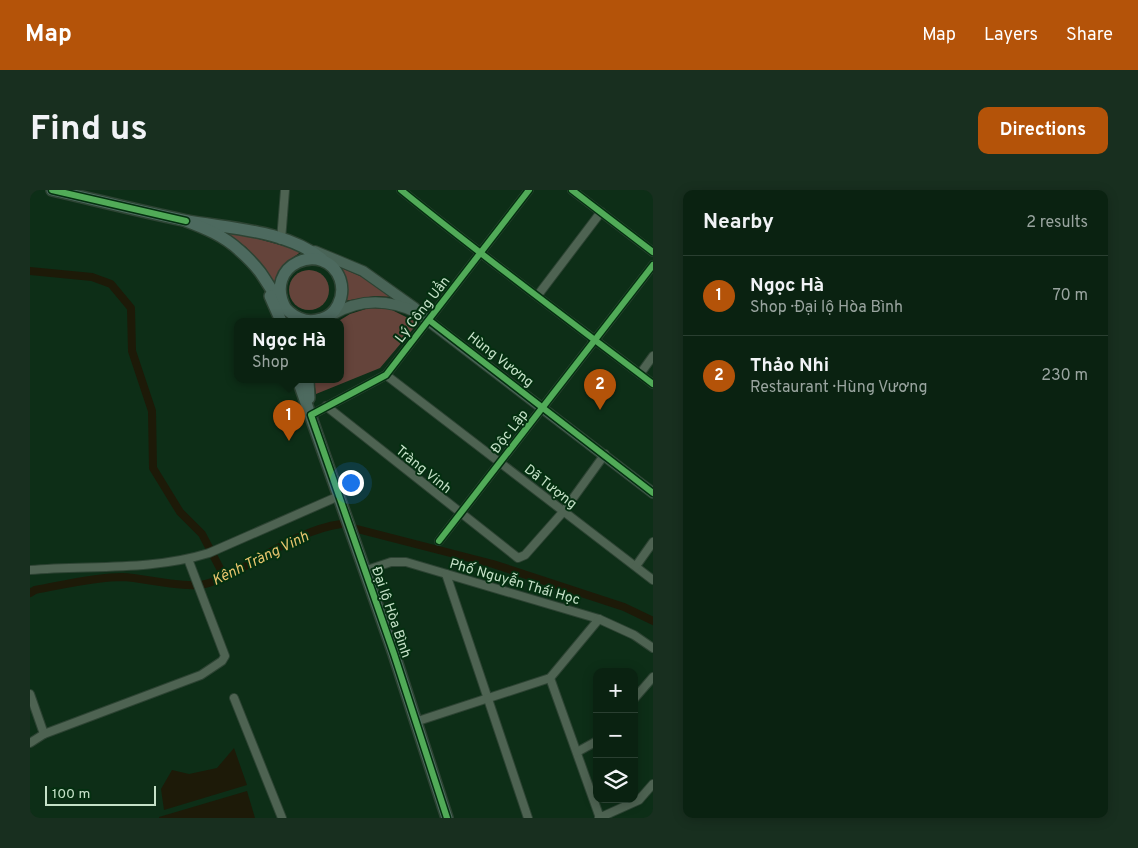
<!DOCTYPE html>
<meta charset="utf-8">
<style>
:root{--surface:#0a2211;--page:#182f1f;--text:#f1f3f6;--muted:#99a49f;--line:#2a3f31;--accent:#b45309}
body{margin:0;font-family:Overpass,sans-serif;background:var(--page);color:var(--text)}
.controls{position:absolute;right:15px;bottom:15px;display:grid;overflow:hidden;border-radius:10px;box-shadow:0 2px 12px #0003}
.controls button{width:45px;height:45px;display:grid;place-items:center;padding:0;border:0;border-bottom:1px solid var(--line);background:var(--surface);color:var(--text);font:25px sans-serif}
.scale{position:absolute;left:15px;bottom:12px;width:111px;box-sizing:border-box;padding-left:5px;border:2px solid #c5e1c8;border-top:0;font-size:14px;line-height:18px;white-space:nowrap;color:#c5e1c8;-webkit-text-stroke:4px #042f10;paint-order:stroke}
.you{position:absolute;left:320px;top:292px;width:18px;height:18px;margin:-12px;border:4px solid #fff;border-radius:50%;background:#1a73e8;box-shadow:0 0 0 8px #1a73e833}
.badge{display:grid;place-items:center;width:32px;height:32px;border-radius:50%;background:var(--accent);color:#fff;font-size:16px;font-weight:700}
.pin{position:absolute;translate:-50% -41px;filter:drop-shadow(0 1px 2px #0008)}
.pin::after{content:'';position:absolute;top:26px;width:18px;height:15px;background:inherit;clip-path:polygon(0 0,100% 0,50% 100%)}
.popup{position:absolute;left:204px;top:128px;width:110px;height:65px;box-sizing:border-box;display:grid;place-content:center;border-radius:10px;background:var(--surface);filter:drop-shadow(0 1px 4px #0005);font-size:16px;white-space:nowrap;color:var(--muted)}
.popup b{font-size:19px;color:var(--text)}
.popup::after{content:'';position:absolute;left:50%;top:100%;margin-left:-10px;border:10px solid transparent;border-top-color:var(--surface)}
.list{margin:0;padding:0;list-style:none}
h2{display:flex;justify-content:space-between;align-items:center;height:65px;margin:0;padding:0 20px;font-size:21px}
h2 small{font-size:16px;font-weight:400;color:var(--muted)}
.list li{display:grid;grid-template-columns:32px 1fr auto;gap:15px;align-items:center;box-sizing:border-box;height:80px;padding:0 20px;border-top:1px solid var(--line)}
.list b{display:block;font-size:19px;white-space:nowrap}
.list p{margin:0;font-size:16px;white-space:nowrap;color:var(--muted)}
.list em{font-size:16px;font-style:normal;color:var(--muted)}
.icon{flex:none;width:28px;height:28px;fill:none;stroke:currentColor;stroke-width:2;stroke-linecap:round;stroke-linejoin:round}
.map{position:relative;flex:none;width:623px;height:628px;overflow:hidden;border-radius:10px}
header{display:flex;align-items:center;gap:30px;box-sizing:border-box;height:70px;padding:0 25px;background:var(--accent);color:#fff}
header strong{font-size:24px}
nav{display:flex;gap:28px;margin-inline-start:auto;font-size:18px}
.intro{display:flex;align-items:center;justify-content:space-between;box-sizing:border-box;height:120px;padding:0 30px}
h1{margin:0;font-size:35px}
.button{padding:12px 22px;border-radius:10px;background:var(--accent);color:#fff;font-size:18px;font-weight:700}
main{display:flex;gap:30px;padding:0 30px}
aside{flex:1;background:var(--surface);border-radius:10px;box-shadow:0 2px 12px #0003}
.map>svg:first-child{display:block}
.green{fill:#65443b}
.water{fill:#1d1a08}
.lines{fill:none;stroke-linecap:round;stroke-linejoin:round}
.canal{stroke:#1d1a08;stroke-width:8}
.minor-casing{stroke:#2d4333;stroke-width:10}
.major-casing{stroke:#2d4333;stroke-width:12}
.highway-casing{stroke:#2d4333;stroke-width:14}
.minor{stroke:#4e6352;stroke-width:8}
.major{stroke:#496457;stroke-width:10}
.highway{stroke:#4d6a5f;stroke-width:11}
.cycleway-casing{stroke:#042f10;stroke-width:9}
.cycleway{stroke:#51ab58;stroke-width:6}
.labels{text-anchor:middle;stroke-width:4;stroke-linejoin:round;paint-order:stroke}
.street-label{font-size:14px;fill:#c5e1c8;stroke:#042f10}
.water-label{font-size:15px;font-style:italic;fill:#e8c56e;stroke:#042f10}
</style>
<header>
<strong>Map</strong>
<nav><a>Map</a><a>Layers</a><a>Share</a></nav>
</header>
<div class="intro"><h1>Find us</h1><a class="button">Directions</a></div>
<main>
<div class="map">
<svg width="623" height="628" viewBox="0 0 623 628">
<rect width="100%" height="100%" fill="#0d2e17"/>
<!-- green -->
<g class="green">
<polygon points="196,40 272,61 261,69 244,92 216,57 193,42"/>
<polygon points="309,77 337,89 364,107 345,106 314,111 314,91"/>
<circle cx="279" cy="100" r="20"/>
<polygon points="339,118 360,119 388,133 350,178 286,204 284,190 310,190 310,132 307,132 320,124"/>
</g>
<!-- water -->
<g class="water">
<polygon points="204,558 217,595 134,620 131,599 142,580 159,584 187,578"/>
<polygon points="217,601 225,628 129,628 129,627"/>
</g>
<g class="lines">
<!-- canal -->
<g class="canal">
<polyline points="0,81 62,87 81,94 101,118 102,161 122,221 123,278 150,322 172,344 194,386"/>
<polyline points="327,339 463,374 594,417 623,431"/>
<path d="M0 403 5 400C33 395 64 387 92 387 116 388 159 400 179 393 225 377 262 341 311 334"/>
</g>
<!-- minor casing -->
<g class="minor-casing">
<g id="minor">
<path d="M371 0C453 67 539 130 623 194"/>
<polyline points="542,0 623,62"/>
<polyline points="251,50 255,0"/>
<polyline points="508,105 571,22"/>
<polyline points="610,184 623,166"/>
<polyline points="356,185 623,390"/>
<polyline points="296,216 488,368 495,365 533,322 575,264"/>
<polyline points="281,225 356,185 499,0"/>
<polyline points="409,351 623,75"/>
<polyline points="606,376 623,352"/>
<path d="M0 380C60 375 121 381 179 363L309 306"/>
<polyline points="334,381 361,372 376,372 569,429 604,445 623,458"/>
<polyline points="416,384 498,628"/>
<polyline points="520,488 570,628"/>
<polyline points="0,504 14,544"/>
<polyline points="204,508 252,628"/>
<polyline points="604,509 623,487"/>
<polyline points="385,532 520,488 569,429"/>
<polyline points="0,553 14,544 171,485 192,471 195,466 158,369"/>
<polyline points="547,562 567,551"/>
<polyline points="569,628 609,610 623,594"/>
</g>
</g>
<!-- major casing -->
<g class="major-casing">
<g id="major">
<polyline points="285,61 333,81 385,118"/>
<path d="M302 125C330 108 359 109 388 123L623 303"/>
</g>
</g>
<!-- highway casing -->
<g class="highway-casing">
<g id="highway">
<path d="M22 0C66 10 109 21 153 30 199 39 254 39 292 69"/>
<path d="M156 31C175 38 194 46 209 60 217 67 224 74 230 82 245 103 260 139 291 129 299 127 304 123 308 115 312 107 313 98 310 89 295 49 231 74 256 119"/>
<polyline points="240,106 251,131"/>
<polyline points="268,190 364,464 417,628"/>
<polyline points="278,190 279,208"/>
</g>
</g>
<!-- minor -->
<use href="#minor" class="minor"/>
<!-- major -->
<use href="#major" class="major"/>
<!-- highway -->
<use href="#highway" class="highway"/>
<!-- cycleway casing -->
<g class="cycleway-casing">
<g id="cycleway">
<polyline points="22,0 156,31"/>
<path d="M371 0C453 67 539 130 623 194"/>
<polyline points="542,0 623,62"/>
<polyline points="399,130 623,303"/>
<polyline points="409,351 623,75"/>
<polyline points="417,628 364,464 281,225 356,185 499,0"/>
</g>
</g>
<!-- cycleway -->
<use href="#cycleway" class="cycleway"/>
</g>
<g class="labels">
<!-- street labels -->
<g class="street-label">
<text transform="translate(392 119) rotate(-52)" y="5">Lý Công Uẩn</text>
<text transform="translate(471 169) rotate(38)" y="5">Hùng Vương</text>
<text transform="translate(479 241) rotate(-52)" y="5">Độc Lập</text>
<text transform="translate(394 279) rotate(39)" y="5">Tràng Vinh</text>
<text transform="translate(521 296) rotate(38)" y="5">Dã Tượng</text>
<text transform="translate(485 391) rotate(16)" y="5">Phố Nguyễn Thái Học</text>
<text transform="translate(362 422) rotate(71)" y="5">Đại lộ Hòa Bình</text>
</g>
<!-- water labels -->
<g class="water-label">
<text transform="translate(230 368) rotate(-26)" y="5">Kênh Tràng Vinh</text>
</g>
</g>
</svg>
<div class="controls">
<button>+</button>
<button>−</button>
<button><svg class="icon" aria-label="layers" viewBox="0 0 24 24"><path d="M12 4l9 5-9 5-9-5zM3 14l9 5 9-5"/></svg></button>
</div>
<div class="scale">100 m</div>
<div class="you"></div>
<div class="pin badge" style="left:259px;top:251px">1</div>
<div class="popup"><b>Ngọc Hà</b>Shop</div>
<div class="pin badge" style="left:570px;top:220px">2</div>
</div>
<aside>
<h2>Nearby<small>2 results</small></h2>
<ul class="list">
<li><span class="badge">1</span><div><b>Ngọc Hà</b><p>Shop · Đại lộ Hòa Bình</p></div><em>70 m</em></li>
<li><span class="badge">2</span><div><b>Thảo Nhi</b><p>Restaurant · Hùng Vương</p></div><em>230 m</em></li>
</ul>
</aside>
</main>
